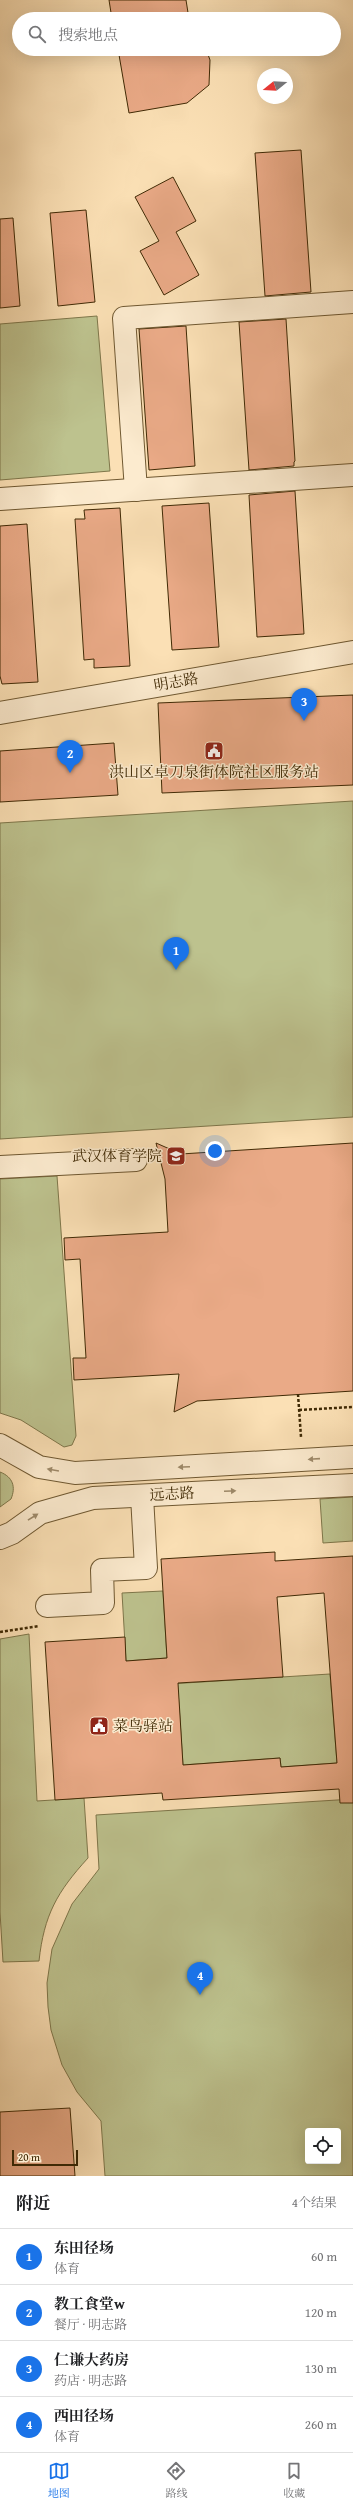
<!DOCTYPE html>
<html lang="zh">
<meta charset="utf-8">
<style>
:root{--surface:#fff;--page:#f6f6f6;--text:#202124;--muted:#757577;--line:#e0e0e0;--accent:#1a73e8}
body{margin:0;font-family:"Gentium Book Plus","Noto Serif SC",serif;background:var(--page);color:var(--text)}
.controls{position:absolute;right:12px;bottom:12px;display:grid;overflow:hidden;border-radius:4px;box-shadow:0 4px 16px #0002}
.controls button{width:36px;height:36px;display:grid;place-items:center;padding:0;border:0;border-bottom:1px solid var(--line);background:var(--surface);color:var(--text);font:20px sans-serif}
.compass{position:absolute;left:257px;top:68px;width:36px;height:36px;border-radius:50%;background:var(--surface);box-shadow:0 4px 16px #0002;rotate:252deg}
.scale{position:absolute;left:12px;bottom:10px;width:66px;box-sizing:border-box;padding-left:4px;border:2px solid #402a05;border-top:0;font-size:11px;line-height:14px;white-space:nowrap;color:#402a05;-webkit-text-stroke:3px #fcebcf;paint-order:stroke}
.you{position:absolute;left:215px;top:1151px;width:14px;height:14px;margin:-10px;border:3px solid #fff;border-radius:50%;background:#1a73e8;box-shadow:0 0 0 6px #1a73e833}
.badge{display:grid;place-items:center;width:26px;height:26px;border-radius:50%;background:var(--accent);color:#fff;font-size:13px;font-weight:700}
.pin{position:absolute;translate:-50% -33px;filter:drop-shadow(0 1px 2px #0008)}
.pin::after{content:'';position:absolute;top:21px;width:14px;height:12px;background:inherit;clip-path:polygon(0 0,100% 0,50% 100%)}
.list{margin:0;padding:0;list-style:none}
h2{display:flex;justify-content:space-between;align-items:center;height:52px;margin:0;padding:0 16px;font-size:17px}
h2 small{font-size:13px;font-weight:400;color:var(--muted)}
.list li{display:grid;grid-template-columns:26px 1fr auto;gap:12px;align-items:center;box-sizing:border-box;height:56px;padding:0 16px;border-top:1px solid var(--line)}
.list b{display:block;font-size:15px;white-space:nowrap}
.list p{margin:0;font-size:13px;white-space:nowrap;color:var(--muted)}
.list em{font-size:13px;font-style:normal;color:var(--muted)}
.icon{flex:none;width:22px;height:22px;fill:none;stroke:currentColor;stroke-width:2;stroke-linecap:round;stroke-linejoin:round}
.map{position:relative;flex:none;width:353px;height:2176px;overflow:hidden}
.search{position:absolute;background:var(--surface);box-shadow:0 4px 16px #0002;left:12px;right:12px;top:12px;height:44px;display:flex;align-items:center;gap:10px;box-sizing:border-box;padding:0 14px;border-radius:22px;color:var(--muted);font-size:15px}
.sheet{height:276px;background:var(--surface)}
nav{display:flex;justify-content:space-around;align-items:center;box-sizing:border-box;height:56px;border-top:1px solid var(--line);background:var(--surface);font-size:11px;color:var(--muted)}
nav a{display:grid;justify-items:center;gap:2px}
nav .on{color:var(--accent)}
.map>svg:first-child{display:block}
.green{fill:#bdc28e;stroke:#7e764a;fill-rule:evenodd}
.building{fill:#eaaa87;stroke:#402a05;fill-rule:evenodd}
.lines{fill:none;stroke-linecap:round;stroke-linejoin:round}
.minor-casing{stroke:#6f5831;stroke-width:24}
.path{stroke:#402a05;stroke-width:2.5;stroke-dasharray:3 2;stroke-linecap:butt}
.minor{stroke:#fcebcf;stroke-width:22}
.oneway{fill:#9e8a6a}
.labels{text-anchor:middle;stroke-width:3;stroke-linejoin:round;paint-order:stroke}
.street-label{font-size:15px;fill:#402a05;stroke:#fcebcf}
.poi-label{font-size:15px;fill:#402a05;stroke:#fcebcf}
</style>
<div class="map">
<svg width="353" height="2176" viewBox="0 0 353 2176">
<rect width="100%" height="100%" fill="#fbe0b5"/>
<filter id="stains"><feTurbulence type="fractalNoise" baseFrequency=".005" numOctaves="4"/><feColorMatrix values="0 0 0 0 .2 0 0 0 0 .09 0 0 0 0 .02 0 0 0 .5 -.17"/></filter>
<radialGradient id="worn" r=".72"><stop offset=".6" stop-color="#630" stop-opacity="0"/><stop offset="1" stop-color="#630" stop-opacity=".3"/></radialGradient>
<!-- green -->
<g class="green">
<polygon points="97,316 110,471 0,480 0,324"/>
<polygon points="353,801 353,1117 0,1139 0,823"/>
<polygon points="57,1176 76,1436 72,1445 64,1447 21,1420 0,1413 0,1179"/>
<path d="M0 1472C13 1477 16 1487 11 1499L0 1507Z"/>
<polygon points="353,1497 353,1541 323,1543 320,1499"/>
<polygon points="163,1591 167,1658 126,1661 122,1593"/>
<path d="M29 1634 37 1801 84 1798 88 1858C57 1892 44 1915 39 1961L3 1962 0 1912V1639Z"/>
<polygon points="330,1674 337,1763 281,1767 280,1758 183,1765 178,1690 169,1684"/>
<path d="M353 1799V2176H105L101 2121 77 2092 62 2065 51 2030 48 2007 47 1983 52 1949 72 1904 99 1869 96 1815ZM308 2131H338V2161H308Z"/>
</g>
<!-- building -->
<g class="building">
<polygon points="109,0 186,0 189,19 112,19"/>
<polygon points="118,49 206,49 210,60 209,85 187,103 129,113"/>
<polygon points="301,150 311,292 265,296 255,153"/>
<polygon points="173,177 196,221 176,232 199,275 164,295 140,251 159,241 135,197"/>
<polygon points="86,210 95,302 58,306 50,213"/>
<polygon points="13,218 20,306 0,308 0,219"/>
<polygon points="286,319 295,461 294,462 294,466 249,470 239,322"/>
<polygon points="186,326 195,466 149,470 139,329"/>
<polygon points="295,491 304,634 257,637 249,495"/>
<polygon points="209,503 219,647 172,650 162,506"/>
<polygon points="120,508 130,666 94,668 94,659 84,660 75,519 85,519 84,510"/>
<polygon points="27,524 38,682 2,684 0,676 0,526"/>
<polygon points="353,695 353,785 162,793 158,703"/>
<polygon points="114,743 118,795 0,802 0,751"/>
<polygon points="156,1143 181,1154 353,1143 353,1391 197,1401 174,1412 179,1374 74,1380 73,1358 86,1358 80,1259 65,1260 64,1238 168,1232 165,1179"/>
<path d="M275 1552V1561L353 1556V1803H340L339 1789 163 1800 162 1793 55 1800 45 1642 125 1637 126 1661 167 1658 161 1559ZM324 1593 337 1763 281 1767 280 1758 183 1765 178 1683 283 1677 277 1597Z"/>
<polygon points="70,2108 75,2176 0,2176 0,2112"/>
</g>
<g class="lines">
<!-- minor casing -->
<g class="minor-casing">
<g id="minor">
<polyline points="136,490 124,318 353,302"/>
<polyline points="0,499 353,475"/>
<polyline points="0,713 353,652"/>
<polyline points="0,1167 136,1160"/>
<polyline points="0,1445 39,1467 75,1473 353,1457"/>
<polyline points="0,1538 12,1533 40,1513 93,1498 353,1485"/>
<polyline points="47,1606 103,1603 102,1570 146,1568 142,1496"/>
</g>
</g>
<!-- path -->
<g class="path">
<polyline points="298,1394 301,1437"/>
<polyline points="299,1410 353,1407"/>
<polyline points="0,1632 39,1626"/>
</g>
<!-- minor -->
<use href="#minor" class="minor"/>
</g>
<!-- one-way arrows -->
<defs><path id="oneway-solid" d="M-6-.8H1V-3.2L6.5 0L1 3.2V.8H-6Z"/></defs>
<g class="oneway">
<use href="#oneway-solid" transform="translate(314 1459) rotate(176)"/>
<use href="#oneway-solid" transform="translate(184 1467) rotate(177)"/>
<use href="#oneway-solid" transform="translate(53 1470) rotate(-170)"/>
<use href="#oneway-solid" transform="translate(230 1491) rotate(-3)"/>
<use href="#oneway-solid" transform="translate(33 1517) rotate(-32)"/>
</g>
<!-- icons -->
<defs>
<g id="civic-square" transform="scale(1)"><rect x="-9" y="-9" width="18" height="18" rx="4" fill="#8f2418" stroke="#fcebcf"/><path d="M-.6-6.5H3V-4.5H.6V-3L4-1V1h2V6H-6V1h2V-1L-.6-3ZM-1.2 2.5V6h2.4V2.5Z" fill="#fff"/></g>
<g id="university-square" transform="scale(1)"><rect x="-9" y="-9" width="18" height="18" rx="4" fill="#8f2418" stroke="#fcebcf"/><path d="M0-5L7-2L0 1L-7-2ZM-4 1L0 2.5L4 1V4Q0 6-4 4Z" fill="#fff"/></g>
</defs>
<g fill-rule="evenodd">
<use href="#civic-square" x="214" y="751"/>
<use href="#university-square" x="176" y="1156"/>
<use href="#civic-square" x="99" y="1726"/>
</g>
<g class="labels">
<!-- street labels -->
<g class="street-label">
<text transform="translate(176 682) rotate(-10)" y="5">明志路</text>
<text transform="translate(172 1494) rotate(-3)" y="5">远志路</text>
</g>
<!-- poi labels -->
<g class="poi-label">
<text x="214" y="777">洪山区卓刀泉街体院社区服务站</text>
<text x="162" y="1161" text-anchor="end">武汉体育学院</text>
<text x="113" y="1731" text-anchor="start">菜鸟驿站</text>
</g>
</g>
<rect width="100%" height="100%" filter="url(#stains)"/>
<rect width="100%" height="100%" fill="url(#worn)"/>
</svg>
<div class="controls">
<button><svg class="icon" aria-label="locate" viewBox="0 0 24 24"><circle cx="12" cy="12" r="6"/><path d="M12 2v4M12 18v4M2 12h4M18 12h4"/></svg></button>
</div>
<svg class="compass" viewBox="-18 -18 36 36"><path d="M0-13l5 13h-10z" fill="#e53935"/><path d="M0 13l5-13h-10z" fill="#757577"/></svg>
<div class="scale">20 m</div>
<div class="you"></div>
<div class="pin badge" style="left:176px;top:970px">1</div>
<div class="pin badge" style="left:70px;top:773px">2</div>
<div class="pin badge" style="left:304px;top:721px">3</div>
<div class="pin badge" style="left:200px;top:1995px">4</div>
<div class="search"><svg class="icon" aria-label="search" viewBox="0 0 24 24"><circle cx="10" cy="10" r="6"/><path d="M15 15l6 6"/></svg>搜索地点</div>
</div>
<section class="sheet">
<h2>附近<small>4个结果</small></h2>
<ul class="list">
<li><span class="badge">1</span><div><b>东田径场</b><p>体育</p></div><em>60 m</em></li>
<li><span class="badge">2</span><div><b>教工食堂w</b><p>餐厅 · 明志路</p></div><em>120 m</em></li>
<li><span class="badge">3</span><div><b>仁谦大药房</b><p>药店 · 明志路</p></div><em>130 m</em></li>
<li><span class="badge">4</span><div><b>西田径场</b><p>体育</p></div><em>260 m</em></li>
</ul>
</section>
<nav>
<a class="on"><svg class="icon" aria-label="map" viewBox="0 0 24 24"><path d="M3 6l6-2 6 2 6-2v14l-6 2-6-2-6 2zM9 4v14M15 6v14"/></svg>地图</a>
<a><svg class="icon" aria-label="directions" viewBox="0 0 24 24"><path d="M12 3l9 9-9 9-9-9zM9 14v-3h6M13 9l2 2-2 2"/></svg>路线</a>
<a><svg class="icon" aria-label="saved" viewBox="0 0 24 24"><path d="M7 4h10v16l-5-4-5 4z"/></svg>收藏</a>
</nav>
